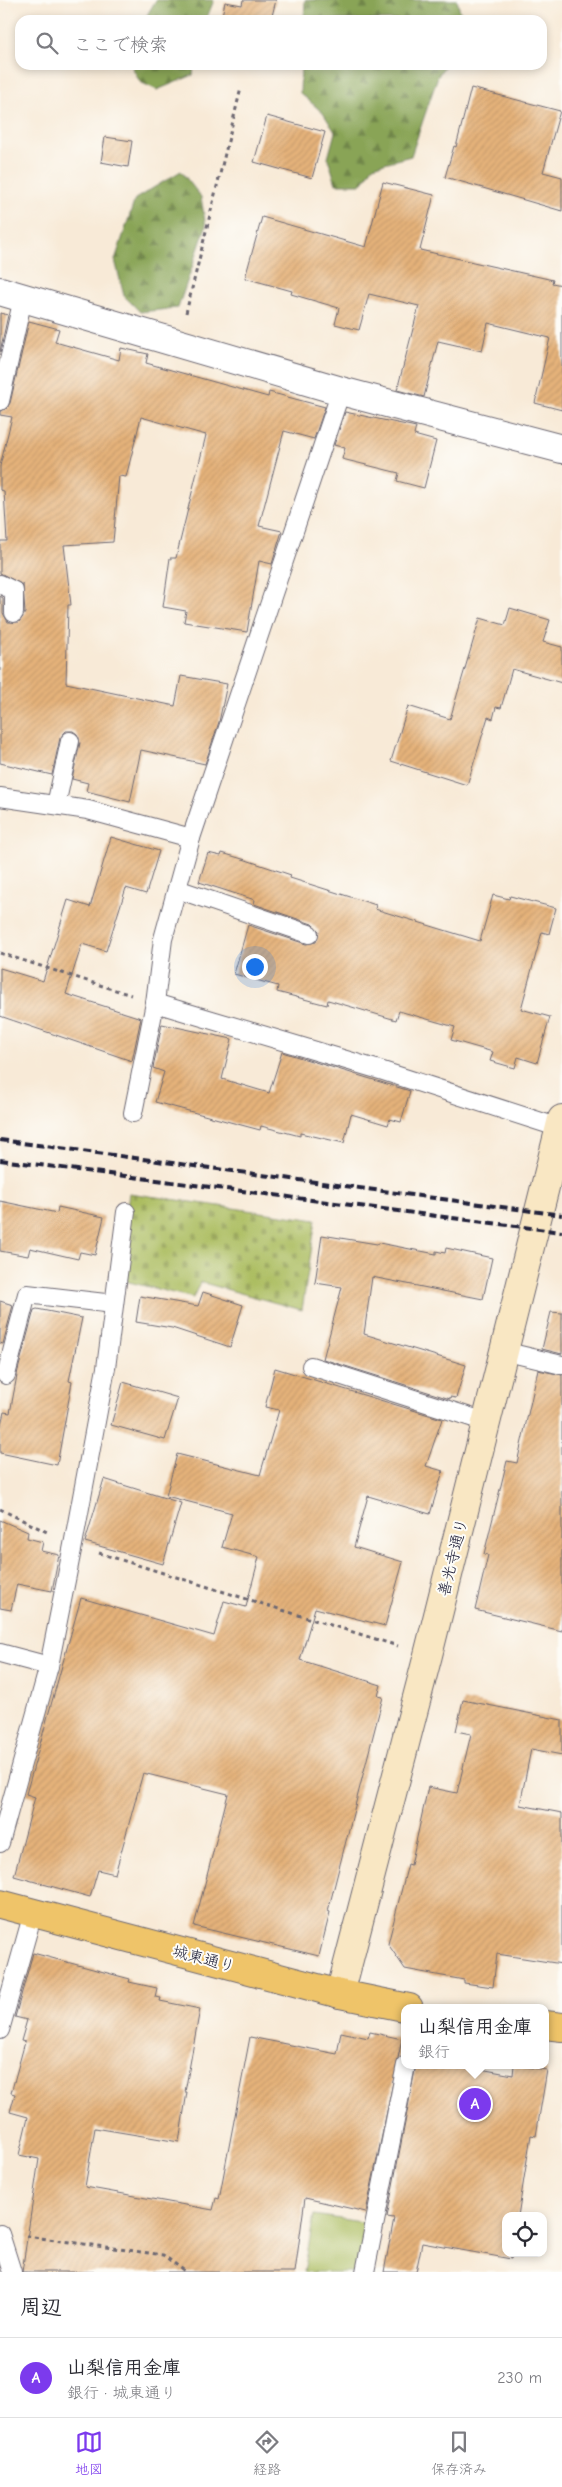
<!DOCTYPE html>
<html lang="ja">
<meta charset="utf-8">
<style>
:root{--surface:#fff;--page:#f2f2f3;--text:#2b2b33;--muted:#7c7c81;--line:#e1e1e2;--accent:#7c3aed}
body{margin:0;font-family:"Comic Neue","Klee One",sans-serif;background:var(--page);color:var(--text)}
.controls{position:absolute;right:15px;bottom:15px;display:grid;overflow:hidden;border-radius:10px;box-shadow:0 2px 8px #0003}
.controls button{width:45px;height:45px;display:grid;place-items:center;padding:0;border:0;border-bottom:1px solid var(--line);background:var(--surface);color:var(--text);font:25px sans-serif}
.you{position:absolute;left:254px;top:966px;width:18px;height:18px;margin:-12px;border:4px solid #fff;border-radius:50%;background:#1a73e8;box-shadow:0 0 0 8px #1a73e833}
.badge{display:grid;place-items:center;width:32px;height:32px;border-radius:50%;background:var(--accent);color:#fff;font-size:16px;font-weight:700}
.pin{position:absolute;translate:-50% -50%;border:2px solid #fff;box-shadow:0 1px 5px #0006}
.popup{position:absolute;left:401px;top:2004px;width:148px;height:65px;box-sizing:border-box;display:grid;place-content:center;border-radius:10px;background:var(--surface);filter:drop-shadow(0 1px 4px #0005);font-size:16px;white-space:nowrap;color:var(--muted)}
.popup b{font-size:19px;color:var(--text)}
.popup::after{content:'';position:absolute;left:50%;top:100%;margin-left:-10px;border:10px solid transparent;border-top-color:var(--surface)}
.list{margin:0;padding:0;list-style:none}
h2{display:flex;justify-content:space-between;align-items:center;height:65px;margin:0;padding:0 20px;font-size:21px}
h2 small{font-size:16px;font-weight:400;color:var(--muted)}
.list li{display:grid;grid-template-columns:32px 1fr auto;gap:15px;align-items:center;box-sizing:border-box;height:80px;padding:0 20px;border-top:1px solid var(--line)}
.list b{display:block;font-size:19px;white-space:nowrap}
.list p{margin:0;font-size:16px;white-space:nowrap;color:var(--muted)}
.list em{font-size:16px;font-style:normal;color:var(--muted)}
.icon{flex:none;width:28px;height:28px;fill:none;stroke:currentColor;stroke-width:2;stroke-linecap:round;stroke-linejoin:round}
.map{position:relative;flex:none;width:562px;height:2272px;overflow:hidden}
.search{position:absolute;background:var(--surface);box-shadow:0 2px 8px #0003;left:15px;right:15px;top:15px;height:55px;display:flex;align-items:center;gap:12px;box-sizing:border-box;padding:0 18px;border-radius:15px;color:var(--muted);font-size:19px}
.sheet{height:145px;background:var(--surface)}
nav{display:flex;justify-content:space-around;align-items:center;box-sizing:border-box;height:70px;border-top:1px solid var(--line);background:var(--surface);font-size:14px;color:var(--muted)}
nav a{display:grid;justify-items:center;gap:2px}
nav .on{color:var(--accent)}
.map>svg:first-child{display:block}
.forest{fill:url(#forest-firs);stroke:#566349}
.cemetery{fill:url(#cemetery-stones);stroke:#67704e}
.park{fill:#acbd61;stroke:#67704e}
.building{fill:url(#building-hatch)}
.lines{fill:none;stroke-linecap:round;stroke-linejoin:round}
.service-casing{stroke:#6d6872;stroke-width:20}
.minor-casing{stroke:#6d6872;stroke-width:30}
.secondary-casing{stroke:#6d6872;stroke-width:30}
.trunk-casing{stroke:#6d6872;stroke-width:30}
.path{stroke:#6d6872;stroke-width:3;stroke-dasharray:4 4;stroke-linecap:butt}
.service{stroke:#fff;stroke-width:18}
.minor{stroke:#fff;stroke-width:28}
.secondary{stroke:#f9e7c3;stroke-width:28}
.trunk{stroke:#efc469;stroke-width:28}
.rail{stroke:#22223b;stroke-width:4;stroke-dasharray:8 4;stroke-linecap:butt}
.labels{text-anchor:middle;stroke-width:4;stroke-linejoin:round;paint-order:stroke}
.street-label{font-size:16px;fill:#22223b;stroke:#fdfcf7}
</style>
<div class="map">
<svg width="562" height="2272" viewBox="0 0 562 2272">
<defs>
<pattern id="forest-firs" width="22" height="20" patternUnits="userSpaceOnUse" patternTransform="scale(1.25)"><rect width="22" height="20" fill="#89a457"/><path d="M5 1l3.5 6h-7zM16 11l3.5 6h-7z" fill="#708549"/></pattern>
<pattern id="cemetery-stones" width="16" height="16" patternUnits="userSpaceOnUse" patternTransform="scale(1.25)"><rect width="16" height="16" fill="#acbd61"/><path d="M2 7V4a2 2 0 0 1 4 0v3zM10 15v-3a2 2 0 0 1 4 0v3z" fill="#94a255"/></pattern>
<pattern id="building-hatch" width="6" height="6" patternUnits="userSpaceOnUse" patternTransform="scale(1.25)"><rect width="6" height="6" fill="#e5b27a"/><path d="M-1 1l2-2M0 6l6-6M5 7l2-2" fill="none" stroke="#c4996a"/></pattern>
</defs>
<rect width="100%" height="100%" fill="#fdfcf7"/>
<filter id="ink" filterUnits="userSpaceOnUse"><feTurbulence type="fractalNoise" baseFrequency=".02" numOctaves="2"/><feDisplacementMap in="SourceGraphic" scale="10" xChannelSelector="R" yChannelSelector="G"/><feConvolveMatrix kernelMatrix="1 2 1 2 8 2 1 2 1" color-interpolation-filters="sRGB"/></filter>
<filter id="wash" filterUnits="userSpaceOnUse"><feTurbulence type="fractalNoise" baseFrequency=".0096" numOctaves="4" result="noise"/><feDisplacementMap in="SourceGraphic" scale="20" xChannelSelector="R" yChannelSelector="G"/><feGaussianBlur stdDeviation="1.12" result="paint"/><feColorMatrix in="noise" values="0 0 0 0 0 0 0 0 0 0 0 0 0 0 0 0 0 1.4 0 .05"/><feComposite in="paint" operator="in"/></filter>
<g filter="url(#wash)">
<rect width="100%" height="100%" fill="#f8ead7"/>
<!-- forest -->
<g class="forest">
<polygon points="156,0 214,0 206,20 144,20"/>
<polygon points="305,0 457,0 462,20 304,20"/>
<polygon points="131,65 194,65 193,75 157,90 140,82"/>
<polygon points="301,65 445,65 438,76 411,156 373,166 362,184 336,184 328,158 335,132 323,113 300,93"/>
<polygon points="181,171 201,197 206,227 178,308 140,312 124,296 115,260 135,199"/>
</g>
<!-- cemetery -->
<polygon class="cemetery" points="129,1193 316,1220 302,1310 200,1282 193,1298 117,1279"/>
<!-- park -->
<polygon class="park" points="314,2215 375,2224 365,2272 304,2272"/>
<g id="blocks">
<!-- building -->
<g class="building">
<polygon points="243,0 276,0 271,20 221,20 225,2 242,5"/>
<polygon points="471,88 560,111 543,172 562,177 562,211 445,177 454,146 456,147"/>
<polygon points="267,116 325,132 312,178 254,162"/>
<polygon points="105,137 132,141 128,167 101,162"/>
<polygon points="383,182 434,195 420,250 553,280 552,283 562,285 562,410 535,403 550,338 488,323 482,351 438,341 424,397 397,390 419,306 369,294 359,330 335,324 339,308 291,294 292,291 245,278 262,217 366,247"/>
<polygon points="0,313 8,315 0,352"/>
<polygon points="29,321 59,329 55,342 119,360 121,348 148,354 146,363 268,397 269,392 325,407 314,439 284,431 259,526 282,531 272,564 259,561 247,632 184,622 186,611 163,607 170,558 176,558 206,435 141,417 126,477 119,476 113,542 64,545 71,605 68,605 66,683 175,706 181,676 227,684 219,722 205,764 141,750 130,802 86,791 88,783 72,779 80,743 77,734 73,731 66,731 60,738 52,775 0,763 0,596 3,598 3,613 8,622 19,622 25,613 23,585 0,573 0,541 7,541 4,491 0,490 0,466 12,417 0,415 0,411 7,408 10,403"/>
<polygon points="345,412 416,427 414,435 436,441 424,488 397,481 399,473 342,459 345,448 334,445"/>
<polygon points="510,608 550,620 543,642 562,647 562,683 512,669 501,708 496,707 493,719 488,717 467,785 391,761 408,706 450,719 480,618 505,625"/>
<polygon points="111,837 159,851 146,894 126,888 106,951 82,944 66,994 141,1018 132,1061 0,1016 0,968 43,981 68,900 90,907"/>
<polygon points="208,853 221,856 222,853 246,860 291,875 290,878 376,905 375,909 480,941 493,895 509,899 510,896 556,908 549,934 542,932 521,1009 550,1017 537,1063 518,1057 515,1068 490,1061 493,1052 451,1040 455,1027 399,1011 396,1020 328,1000 327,1005 277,992 278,986 234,974 248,925 306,944 316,942 319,931 312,924 254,904 255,900 199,882"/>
<polygon points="162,1024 232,1039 222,1079 269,1093 282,1052 410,1091 401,1122 390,1119 388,1125 351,1114 344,1143 300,1133 300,1136 261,1126 260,1130 155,1102 164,1072 153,1068"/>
<polygon points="0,1201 57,1213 58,1207 104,1217 95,1255 80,1252 78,1259 30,1248 28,1256 0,1251"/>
<polygon points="322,1235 377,1244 379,1243 436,1254 436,1251 445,1253 446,1248 492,1258 483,1299 372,1277 364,1334 466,1365 456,1398 450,1397 450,1399 323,1359 342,1287 315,1283"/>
<polygon points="203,1292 243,1305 230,1347 172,1328 136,1322 140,1296 198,1306"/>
<polygon points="0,1301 13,1305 3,1344 0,1343"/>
<polygon points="37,1309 82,1318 69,1381 72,1382 57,1465 0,1453 0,1429 4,1412 10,1413 18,1370 34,1310"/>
<polygon points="551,1312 562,1313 562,1354 542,1349"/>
<polygon points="275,1368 442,1419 426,1466 443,1471 430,1514 368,1496 354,1547 403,1562 385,1626 315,1608 300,1660 381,1685 378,1696 383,1697 328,1911 330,1912 319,1956 194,1926 228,1794 143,1773 115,1874 98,1870 90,1897 14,1876 35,1797 26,1794 81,1598 214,1636 224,1601 246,1607 259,1557 222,1547 232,1513 166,1496 177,1454 260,1475 279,1410 265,1407"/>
<polygon points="538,1370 562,1375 562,1631 475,1610 488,1555 484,1554 507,1461 517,1463"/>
<polygon points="123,1382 178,1398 165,1440 111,1425"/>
<polygon points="104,1479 181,1503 163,1564 85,1542"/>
<polygon points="0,1520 28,1532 27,1538 43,1542 41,1551 59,1555 52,1591 17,1584 11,1610 0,1608"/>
<polygon points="463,1700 562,1720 562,1755 531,1749 520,1805 562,1813 562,1964 497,1954 493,1987 464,1983 464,1980 405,1969 388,1944 408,1864 411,1865 428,1787 457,1793 471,1734 456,1731"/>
<polygon points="33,1953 130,1979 129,1982 157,1988 155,1997 161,1998 160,2001 200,2009 185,2092 187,2092 179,2142 95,2128 85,2187 213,2210 216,2198 219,2199 250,2037 337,2054 341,2032 368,2038 370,2032 402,2039 366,2212 305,2198 295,2272 22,2272 39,2159 19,2155 28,2117 10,2112 15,2094 11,2093 25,2042 21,2041 27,2020 15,2017"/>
<polygon points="416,2065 458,2065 513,2075 514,2065 547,2070 536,2136 531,2135 518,2216 506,2216 506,2253 512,2253 511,2259 422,2243 416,2272 384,2272 394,2218 387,2217"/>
</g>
</g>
</g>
<g filter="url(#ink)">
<use href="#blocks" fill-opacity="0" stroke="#6d6872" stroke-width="1"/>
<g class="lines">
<!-- service casing -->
<g class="service-casing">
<g id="service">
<polyline points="0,401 23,298"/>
<polyline points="0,584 14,591 14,613"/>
<polyline points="0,797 88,810 191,838 341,391"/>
<polyline points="56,805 70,741"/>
<polyline points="177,889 309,934"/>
<polyline points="155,1003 383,1071 560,1128"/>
<polyline points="133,1113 155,1003 163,939 191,838"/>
<polyline points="503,1351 562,1365"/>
<polyline points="311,1366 486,1422"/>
<polyline points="6,1375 27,1294 114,1304"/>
<polyline points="0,1653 49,1666"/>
<polyline points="0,1843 49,1666 73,1545 106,1368 126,1212"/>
<polyline points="0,2030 33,1913"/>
<polyline points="0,2234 12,2272"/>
<polyline points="365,2272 406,2065"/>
</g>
</g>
<!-- minor casing -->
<g class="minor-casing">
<polyline id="minor" points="0,291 341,391 562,449"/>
</g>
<!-- secondary casing -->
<g class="secondary-casing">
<polyline id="secondary" points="340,1994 428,1655 562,1119"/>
</g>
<!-- trunk casing -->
<g class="trunk-casing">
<g id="trunk">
<polyline points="0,1904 340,1994 409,2008"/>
<polyline points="545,2025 562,2027"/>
</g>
</g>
<!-- path -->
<g class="path">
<polyline points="186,313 241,88"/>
<polyline points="0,953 131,995"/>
<polyline points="0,1509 49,1533"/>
<polyline points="99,1553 398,1646"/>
<polyline points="26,2236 163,2255 186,2272"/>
</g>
<!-- service -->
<use href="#service" class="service"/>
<!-- minor -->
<use href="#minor" class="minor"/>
<!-- secondary -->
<use href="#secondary" class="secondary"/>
<!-- trunk -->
<use href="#trunk" class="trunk"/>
<!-- rail -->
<g class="rail">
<polyline points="0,1140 562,1215"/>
<polyline points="0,1160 562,1232"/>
</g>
</g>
</g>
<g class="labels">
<!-- street labels -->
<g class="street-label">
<text transform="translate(452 1557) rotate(-76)" y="6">善光寺通り</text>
<text transform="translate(204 1958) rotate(15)" y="6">城東通り</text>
</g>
</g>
</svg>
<div class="controls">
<button><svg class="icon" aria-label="locate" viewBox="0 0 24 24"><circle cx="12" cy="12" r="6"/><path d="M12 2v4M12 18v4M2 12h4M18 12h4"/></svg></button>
</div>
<div class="you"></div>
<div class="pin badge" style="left:475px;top:2104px">A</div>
<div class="popup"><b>山梨信用金庫</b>銀行</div>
<div class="search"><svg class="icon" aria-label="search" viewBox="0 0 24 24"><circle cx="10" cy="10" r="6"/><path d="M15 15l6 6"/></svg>ここで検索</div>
</div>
<section class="sheet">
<h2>周辺<small></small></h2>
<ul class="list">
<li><span class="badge">A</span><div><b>山梨信用金庫</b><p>銀行 · 城東通り</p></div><em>230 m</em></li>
</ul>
</section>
<nav>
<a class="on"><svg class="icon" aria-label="map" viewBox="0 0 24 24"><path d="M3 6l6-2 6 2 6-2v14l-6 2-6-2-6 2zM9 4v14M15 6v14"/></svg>地図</a>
<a><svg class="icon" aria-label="directions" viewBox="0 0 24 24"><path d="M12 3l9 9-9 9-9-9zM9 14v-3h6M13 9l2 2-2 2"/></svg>経路</a>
<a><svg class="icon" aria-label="saved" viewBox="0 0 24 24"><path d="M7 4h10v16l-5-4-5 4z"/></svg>保存済み</a>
</nav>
